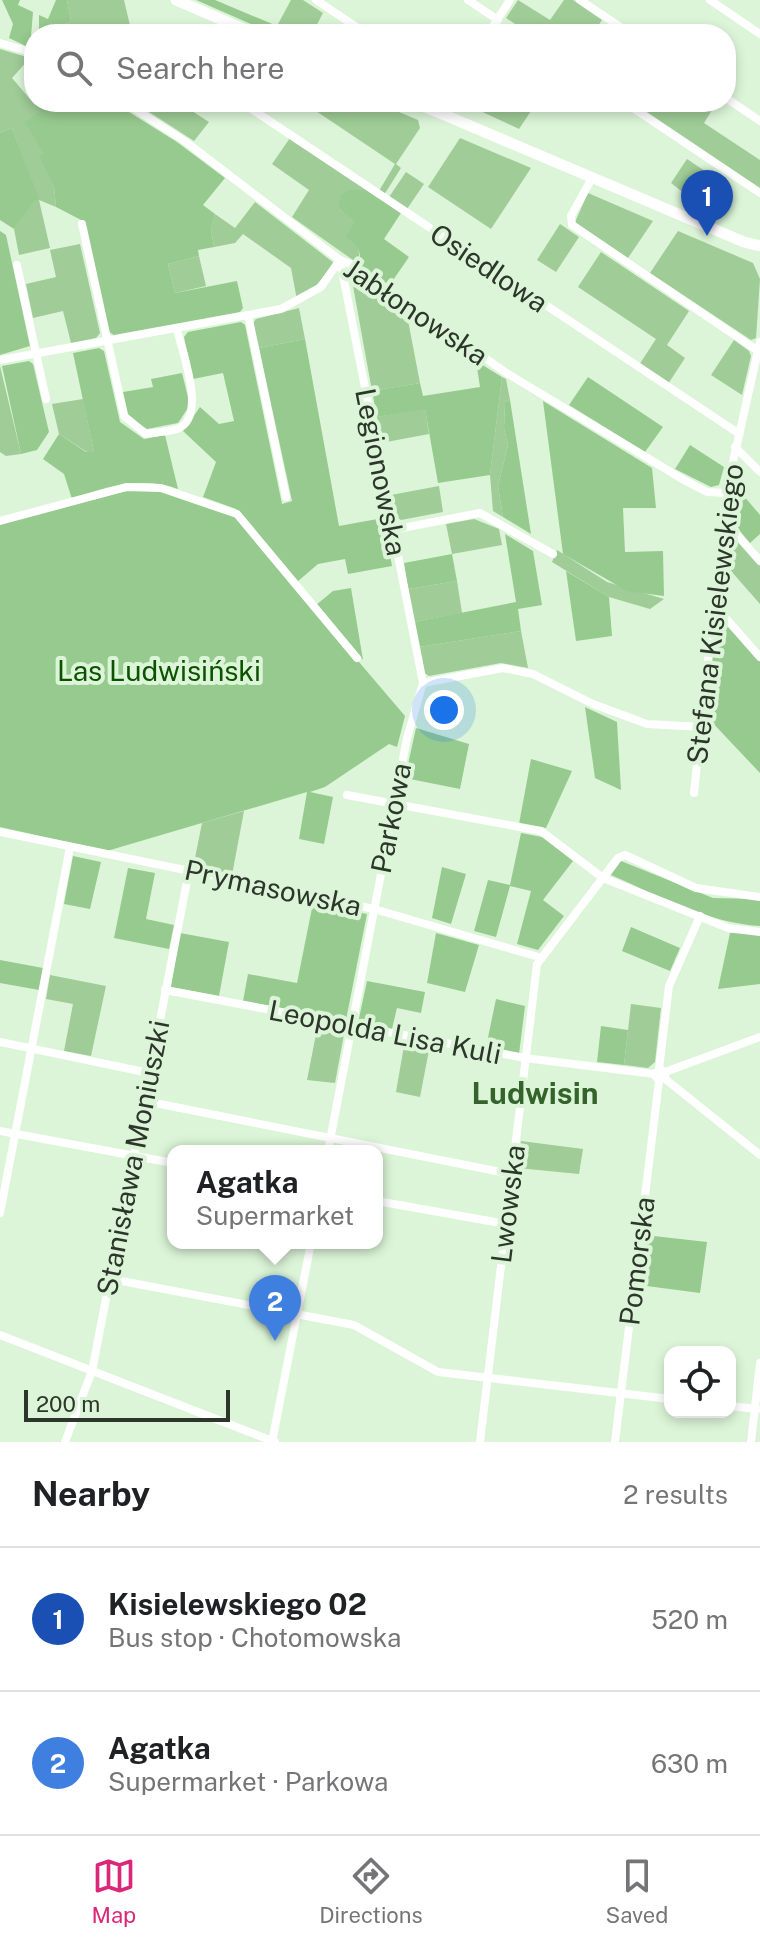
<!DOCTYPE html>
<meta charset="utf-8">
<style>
:root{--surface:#fff;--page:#f6f6f6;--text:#202124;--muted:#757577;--line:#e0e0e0;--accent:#db2777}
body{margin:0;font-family:"Public Sans",sans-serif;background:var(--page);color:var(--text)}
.controls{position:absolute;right:24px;bottom:24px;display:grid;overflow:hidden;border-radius:16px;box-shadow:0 4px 12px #0003}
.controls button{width:72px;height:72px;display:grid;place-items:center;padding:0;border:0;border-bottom:2px solid var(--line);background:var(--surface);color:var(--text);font:40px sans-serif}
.scale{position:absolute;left:24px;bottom:20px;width:206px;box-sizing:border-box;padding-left:8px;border:4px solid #2c362a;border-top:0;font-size:22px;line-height:28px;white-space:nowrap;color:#2c362a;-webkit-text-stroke:6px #dcf5d8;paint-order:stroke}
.you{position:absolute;left:444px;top:710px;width:28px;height:28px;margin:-20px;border:6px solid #fff;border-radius:50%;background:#1a73e8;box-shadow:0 0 0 12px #1a73e833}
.badge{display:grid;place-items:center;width:52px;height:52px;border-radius:50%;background:var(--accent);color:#fff;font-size:26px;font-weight:700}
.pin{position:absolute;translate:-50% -66px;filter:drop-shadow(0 2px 4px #0008)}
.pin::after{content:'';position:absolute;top:42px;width:28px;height:24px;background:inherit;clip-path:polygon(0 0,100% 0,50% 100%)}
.popup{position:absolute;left:167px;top:1145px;width:216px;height:104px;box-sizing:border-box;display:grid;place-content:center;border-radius:16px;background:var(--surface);filter:drop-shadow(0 2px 6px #0005);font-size:26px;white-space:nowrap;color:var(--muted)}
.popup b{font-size:30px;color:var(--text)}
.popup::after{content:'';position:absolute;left:50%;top:100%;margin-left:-16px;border:16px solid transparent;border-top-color:var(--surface)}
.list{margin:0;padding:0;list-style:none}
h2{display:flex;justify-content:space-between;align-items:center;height:104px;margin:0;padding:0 32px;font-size:34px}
h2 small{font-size:26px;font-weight:400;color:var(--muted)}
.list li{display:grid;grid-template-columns:52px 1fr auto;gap:24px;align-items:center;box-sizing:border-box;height:144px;padding:0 32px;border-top:2px solid var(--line)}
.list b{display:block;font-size:30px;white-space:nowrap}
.list p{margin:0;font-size:26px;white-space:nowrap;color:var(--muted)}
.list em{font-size:26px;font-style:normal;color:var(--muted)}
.icon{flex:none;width:44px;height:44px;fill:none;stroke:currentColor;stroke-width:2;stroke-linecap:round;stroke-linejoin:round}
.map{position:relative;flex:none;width:760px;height:1442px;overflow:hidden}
.search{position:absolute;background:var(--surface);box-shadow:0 4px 12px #0003;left:24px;right:24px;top:24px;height:88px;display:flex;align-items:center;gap:20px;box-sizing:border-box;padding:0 28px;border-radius:32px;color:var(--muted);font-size:30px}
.sheet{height:392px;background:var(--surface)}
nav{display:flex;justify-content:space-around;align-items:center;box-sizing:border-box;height:112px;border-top:2px solid var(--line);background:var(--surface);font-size:22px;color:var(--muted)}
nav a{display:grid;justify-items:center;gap:4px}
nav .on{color:var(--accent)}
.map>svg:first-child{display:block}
.green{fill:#9fcc97}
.forest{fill:#97ca8f}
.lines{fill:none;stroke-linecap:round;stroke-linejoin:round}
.street{stroke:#fff;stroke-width:8}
.secondary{stroke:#fff;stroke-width:11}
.labels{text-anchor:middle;stroke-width:8;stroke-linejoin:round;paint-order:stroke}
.street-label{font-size:28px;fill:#2c362a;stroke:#dcf5d8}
.park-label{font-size:28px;fill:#0c5300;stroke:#dcf5d8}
.neighbourhood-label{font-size:30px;font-weight:bold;fill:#34642c;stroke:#dcf5d8}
</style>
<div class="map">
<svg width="760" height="1442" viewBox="0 0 760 1442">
<rect width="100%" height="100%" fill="#dcf5d8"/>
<!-- green -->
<g class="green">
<polygon points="67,0 124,0 132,34 57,34 58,27 71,21"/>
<polygon points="291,0 303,0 323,13 312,34 296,34 277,26"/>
<polygon points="518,0 550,20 564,0 573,0 602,20 593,34 530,34 506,18"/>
<polygon points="0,49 30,58 12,78 40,111 44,155 40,156 54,187 56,207 39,200 50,248 19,255 14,229 34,200 38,199 12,128 0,133"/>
<polygon points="142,102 178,102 209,122 194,141 146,110"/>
<polygon points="322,102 375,102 418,120 420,128 396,164 401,168 384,195 379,191 395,164 316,111"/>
<polygon points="478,102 537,102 519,129 474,108"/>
<polygon points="632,102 717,102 704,123 760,160 760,188"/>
<polygon points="290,138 367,190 354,190 339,209 356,221 360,265 292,217 309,190 272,164"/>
<polygon points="460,138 531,168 491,229 428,187"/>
<polygon points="687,159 718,180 704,201 705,209 671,183"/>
<polygon points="406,172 424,184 407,209 389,197"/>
<polygon points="588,193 653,221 628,258 575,222"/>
<polygon points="255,202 334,263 315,287 297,300 291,268 243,234 235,243 214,247 211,229 215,214 235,228"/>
<polygon points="560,224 579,237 556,272 537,260"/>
<polygon points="678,231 753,263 760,279 756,338 751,340 650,273"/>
<polygon points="80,244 100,333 96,338 71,343 63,311 33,318 26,284 56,277 50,250"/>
<polygon points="601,252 689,311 667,345 685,358 668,384 639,365 656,339 578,287"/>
<polygon points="199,256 206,286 175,293 168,264"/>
<polygon points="355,273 406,310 420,383 372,391 351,275"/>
<polygon points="299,308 305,339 259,348 253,323 256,319"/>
<polygon points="734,340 749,351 751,356 742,395 711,375"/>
<polygon points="0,366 21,454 6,456 0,452"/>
<polygon points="502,377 506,379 510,400 505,402 504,428 508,445 498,486 503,517 493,511 490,475"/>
<polygon points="83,399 94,452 87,452 59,434 52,404"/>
<polygon points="425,408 429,434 381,443 377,417"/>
<polygon points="439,486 443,512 401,520 395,516 391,495"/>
<polygon points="474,519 499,529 502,545 452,554 446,524"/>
<polygon points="729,529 760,564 760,604 724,563"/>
<polygon points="557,550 607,582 664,599 650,609 609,597 552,562"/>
<polygon points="457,581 462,613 414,622 408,589"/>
<polygon points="521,631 528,668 501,663 429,676 423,672 419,647"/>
<polygon points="244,811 232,875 193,868 202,823"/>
<polygon points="50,975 106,986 91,1056 64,1051 73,1004 46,999"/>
<polygon points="631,1004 661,1008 655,1062 648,1068 624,1065"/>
<polygon points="318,1024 345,1029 335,1083 307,1080"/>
<polygon points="405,1040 430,1045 420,1097 396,1092"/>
<polygon points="521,1141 583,1149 579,1174 518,1168"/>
</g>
<!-- forest -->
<g class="forest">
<polygon points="2,0 20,0 18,5 33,12 30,48 9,38 13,24"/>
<polygon points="56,0 67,0 71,21 59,27 57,34 39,34 39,15 48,19"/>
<polygon points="196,0 215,0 296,34 274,34"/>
<polygon points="38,102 113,102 177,142 225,178 203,205 215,214 211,229 214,247 198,250 199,256 168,264 175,293 237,281 243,308 240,312 114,335 109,332 85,222 56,207 54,187 39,156 44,154 25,122 40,112 35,105"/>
<polygon points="12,128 39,199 34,201 14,229 0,220 0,133"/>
<path d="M348 190H367L401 213 384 239 409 257 389 286 360 265C361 250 358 245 346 237L355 221 339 209 341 195Z"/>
<polygon points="0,231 6,235 30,346 0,355"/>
<polygon points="241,322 245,325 282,504 292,501 259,348 305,339 339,526 383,518 392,566 348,574 345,559 318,564 297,582 236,509 203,497 216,462 183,431 200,407 219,424 234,421 223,373 193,379 184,337 188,332"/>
<path d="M99 348 104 351 120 422 144 439 165 435 178 489C143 476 106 486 72 499L64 474 43 459 59 434 86 452H94L73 353Z"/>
<polygon points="29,361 33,364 49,432 37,450 21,454 2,366"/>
<polygon points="476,361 502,377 490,475 438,483 425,409 377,417 372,391 420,383 423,396 480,387"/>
<polygon points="182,373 190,405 178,423 147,429 129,418 123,392 153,387 151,379"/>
<polygon points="588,377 663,427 645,452 569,405"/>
<polygon points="510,400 531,534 503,517 498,486 508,445 504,428 505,402"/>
<polygon points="543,401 652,468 656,508 623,508 625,552 663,551 664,596 627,591 563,554"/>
<polygon points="690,445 724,467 719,485 711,487 675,469"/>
<path d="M732 482 760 515V534L750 543C731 521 725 511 732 482Z"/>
<polygon points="131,490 165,492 233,514 405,716 397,747 389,744 325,787 310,792 333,797 324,844 299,839 307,792 107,851 0,827 0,524"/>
<polygon points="505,534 533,551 542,605 518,609 521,631 419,647 414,622 516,602"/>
<polygon points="452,554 457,581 408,589 404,563"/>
<polygon points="566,571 609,597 612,636 576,641"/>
<polygon points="351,588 363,660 316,605 333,591"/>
<polygon points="729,626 760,661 760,773 708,718 714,637 717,639 718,627"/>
<polygon points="585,707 617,722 621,790 595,778"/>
<polygon points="416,728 469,744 460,789 405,778"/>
<polygon points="531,759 572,771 546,828 519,824"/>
<polygon points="521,833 542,837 573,861 543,900 564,916 538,950 517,944 531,891 510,886 496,937 474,931 488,880 510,885"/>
<polygon points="73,856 101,862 90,909 64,904"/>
<path d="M621 861 713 898 760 899V926C708 923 659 896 611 875Z"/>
<polygon points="442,867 466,874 451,924 432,918"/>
<polygon points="128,868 155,873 146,919 174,925 169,949 114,938"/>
<polygon points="313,903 367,914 346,1020 243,1001 248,974 297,983"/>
<polygon points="631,927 680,948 670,971 622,951"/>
<polygon points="180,933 229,942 219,996 171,987"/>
<polygon points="436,933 479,945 465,992 427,983"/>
<polygon points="730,933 760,934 760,984 718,989"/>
<polygon points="0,960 43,968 39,990 0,983"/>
<polygon points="367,981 425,992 421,1013 397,1008 392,1029 358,1023"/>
<polygon points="496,999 525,1006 519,1054 486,1047"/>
<polygon points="601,1026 628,1030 624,1065 597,1062"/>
<polygon points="645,1235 707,1242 700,1293 639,1285"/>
</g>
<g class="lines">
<!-- street -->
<g class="street">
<polyline points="316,0 367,34"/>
<polyline points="468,0 498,20"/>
<polyline points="580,0 631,34"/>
<polyline points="710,0 760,34"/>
<polyline points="493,27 519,34"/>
<polyline points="488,34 510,0"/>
<polyline points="0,43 34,53"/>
<polyline points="726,98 760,121"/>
<polyline points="124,102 186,142 340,260 353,265 505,372 684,480 707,492 726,493"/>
<polyline points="241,102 738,433"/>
<polyline points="624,102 760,193"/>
<polyline points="592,178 571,216 572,225 758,351"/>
<path d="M82 224 124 416 146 434C156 432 168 432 177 429 208 418 182 352 177 329"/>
<polyline points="340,260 423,683"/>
<polyline points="17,265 46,399"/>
<polyline points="248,315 286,497"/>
<polyline points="0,360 281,309 321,287 339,261"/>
<polyline points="735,447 760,472"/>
<polyline points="723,519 760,561"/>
<polyline points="0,521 126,487 161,488 237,514 357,658"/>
<polyline points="392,530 480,513 553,554"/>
<polyline points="715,606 760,657"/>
<polyline points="423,683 503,668 533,674 593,704 647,724 703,727"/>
<polyline points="694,793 726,493 760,342"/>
<polyline points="347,795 541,831 603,878 728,928 760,932"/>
<polyline points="0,832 374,909 542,958"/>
<polyline points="165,990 525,1058 654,1074 661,1069 665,1076 659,1081 654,1074"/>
<polyline points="0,1042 149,1073"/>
<polyline points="659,1069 669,986 700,916"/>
<polyline points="665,1072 760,1037"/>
<polyline points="664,1078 760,1155"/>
<polyline points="145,1101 511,1174"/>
<polyline points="0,1131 173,1163"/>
<polyline points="328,1151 407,738 423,683"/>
<polyline points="377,1201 506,1224"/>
<polyline points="0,1213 70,847"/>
<polyline points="111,1279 354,1325 438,1372 670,1399"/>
<polyline points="0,1335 275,1442"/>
<polyline points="730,1406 757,1409"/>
<polyline points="65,1442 92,1371 189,871"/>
<polyline points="272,1442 311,1243"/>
<polyline points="480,1442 537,964 618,858 625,855 696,888 760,897"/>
<polyline points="615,1442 659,1081"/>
<polyline points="751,1442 760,1363"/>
</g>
<!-- secondary -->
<g class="secondary">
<polyline points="176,0 255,34"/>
<polyline points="414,102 744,242 760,246"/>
</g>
</g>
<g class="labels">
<!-- street labels -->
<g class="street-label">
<text transform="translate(489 268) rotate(34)" y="10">Osiedlowa</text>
<text transform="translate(416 312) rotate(34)" y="10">Jabłonowska</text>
<text transform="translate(381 472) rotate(79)" y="10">Legionowska</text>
<text transform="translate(715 614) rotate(-83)" y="10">Stefana Kisielewskiego</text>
<text transform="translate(391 818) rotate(-79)" y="10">Parkowa</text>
<text transform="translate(273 888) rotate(12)" y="10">Prymasowska</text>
<text transform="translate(385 1032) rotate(11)" y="10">Leopolda Lisa Kuli</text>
<text transform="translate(133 1158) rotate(-79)" y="10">Stanisława Moniuszki</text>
<text transform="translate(508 1204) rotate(-83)" y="10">Lwowska</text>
<text transform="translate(637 1261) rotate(-83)" y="10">Pomorska</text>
</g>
<!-- park labels -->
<g class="park-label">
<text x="159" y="681">Las Ludwisiński</text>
</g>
<!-- neighbourhood labels -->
<g class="neighbourhood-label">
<text x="535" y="1104">Ludwisin</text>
</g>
</g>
</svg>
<div class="controls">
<button><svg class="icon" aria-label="locate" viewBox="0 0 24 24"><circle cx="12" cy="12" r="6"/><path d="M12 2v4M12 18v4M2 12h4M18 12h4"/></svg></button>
</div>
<div class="scale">200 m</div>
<div class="you"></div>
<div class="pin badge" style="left:707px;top:236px;background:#1a4fb4">1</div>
<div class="pin badge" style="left:275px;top:1341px;background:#3f7fe0">2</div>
<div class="popup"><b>Agatka</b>Supermarket</div>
<div class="search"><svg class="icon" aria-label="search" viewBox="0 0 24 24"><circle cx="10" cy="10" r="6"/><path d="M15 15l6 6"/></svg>Search here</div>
</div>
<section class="sheet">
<h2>Nearby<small>2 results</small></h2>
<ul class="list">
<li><span class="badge" style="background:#1a4fb4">1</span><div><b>Kisielewskiego 02</b><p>Bus stop · Chotomowska</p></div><em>520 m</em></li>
<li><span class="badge" style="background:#3f7fe0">2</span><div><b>Agatka</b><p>Supermarket · Parkowa</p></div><em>630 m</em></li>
</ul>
</section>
<nav>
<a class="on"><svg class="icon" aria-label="map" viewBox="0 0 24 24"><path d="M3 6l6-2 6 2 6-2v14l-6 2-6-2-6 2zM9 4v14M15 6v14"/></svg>Map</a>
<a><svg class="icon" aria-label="directions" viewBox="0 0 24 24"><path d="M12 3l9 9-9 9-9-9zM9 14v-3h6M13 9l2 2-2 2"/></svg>Directions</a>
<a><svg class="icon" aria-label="saved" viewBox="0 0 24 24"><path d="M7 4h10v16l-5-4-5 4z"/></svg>Saved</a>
</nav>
